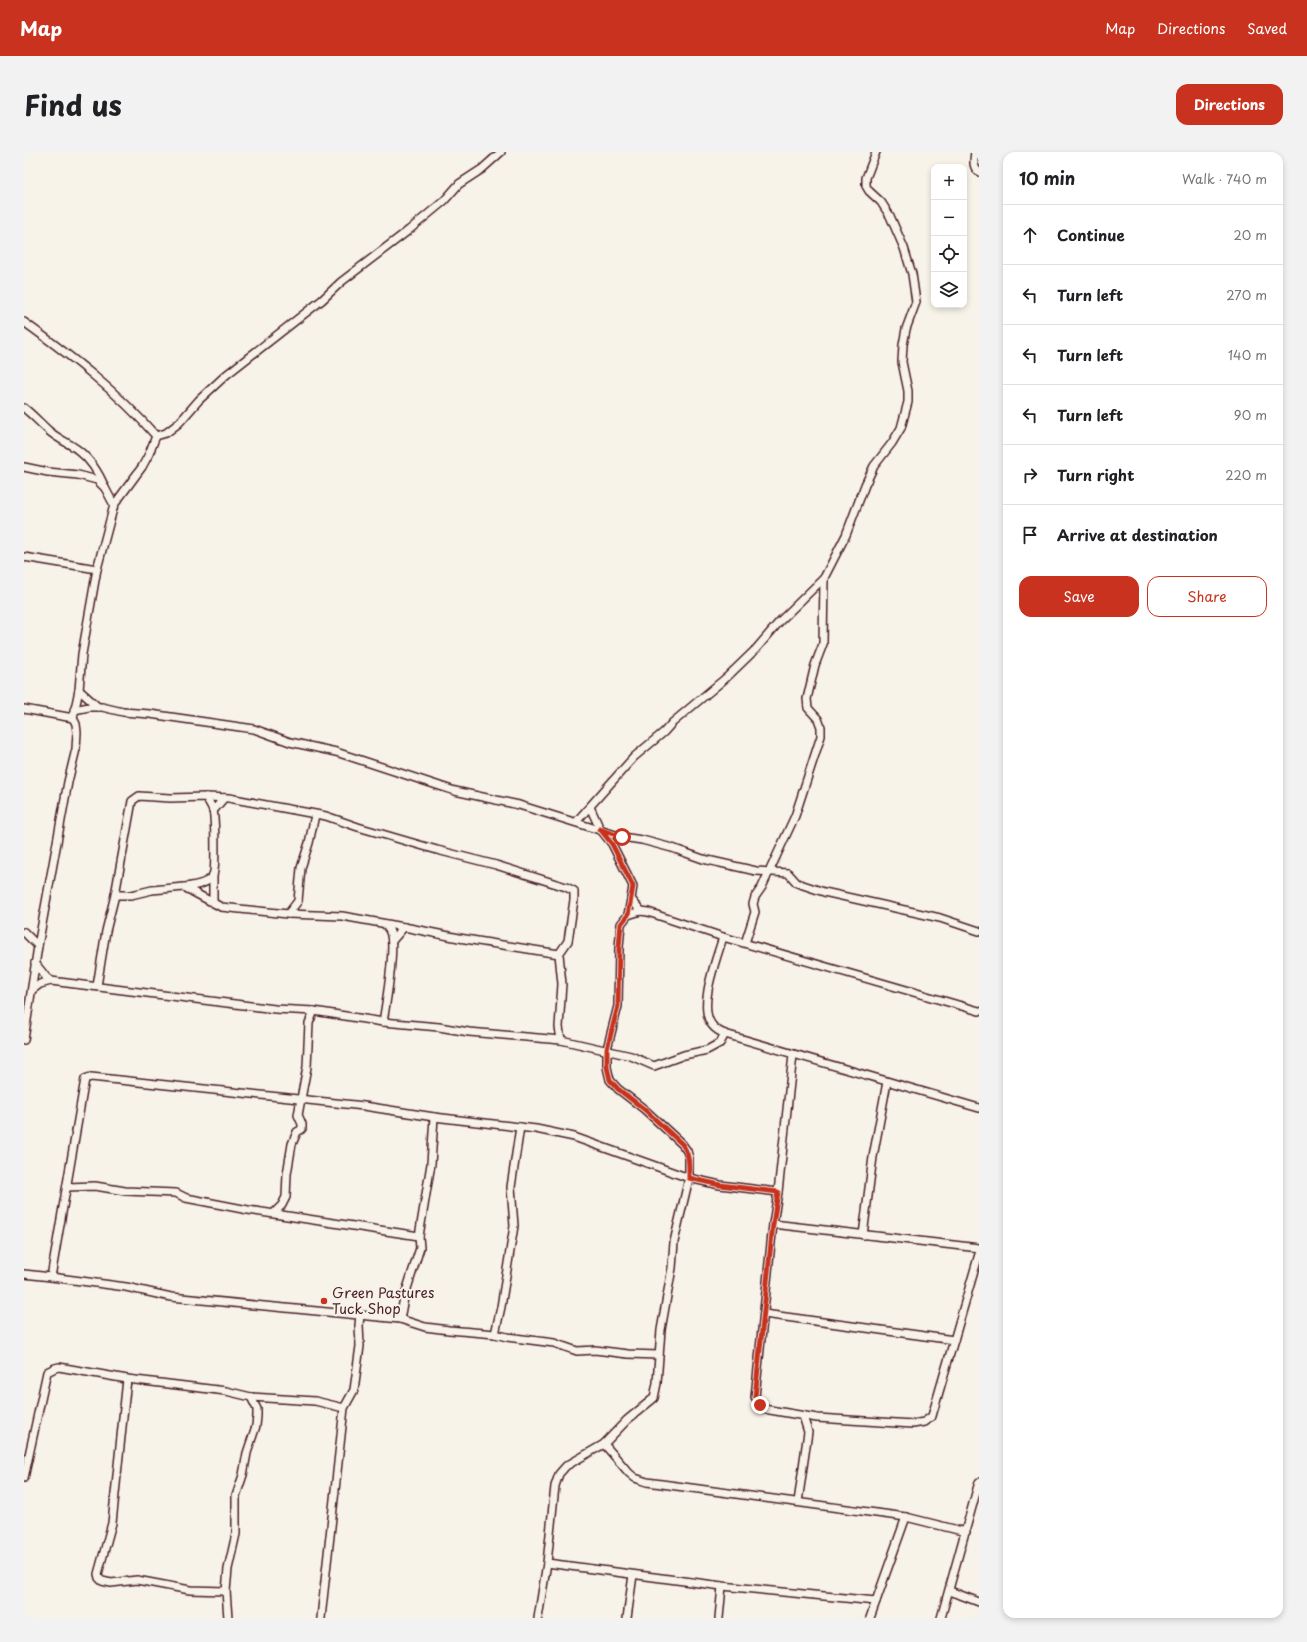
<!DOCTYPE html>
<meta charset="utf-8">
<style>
:root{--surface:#fff;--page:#f2f2f2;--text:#202124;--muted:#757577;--line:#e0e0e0;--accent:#c8321e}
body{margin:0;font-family:"Playpen Sans",sans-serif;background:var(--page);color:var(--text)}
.controls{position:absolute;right:12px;top:12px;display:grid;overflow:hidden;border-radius:8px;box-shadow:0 2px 6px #0003}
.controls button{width:36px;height:36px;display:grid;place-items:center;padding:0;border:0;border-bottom:1px solid var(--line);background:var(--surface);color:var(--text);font:20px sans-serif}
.stop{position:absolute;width:12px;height:12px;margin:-9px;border:3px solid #c8321e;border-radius:50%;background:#fff}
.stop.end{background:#c8321e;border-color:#fff;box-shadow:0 1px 4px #0008}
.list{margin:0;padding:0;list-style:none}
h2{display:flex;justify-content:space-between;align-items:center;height:52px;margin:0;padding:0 16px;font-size:17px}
h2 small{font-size:13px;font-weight:400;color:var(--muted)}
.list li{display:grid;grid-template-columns:26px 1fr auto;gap:12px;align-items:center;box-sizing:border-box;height:60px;padding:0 16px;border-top:1px solid var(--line)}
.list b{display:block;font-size:15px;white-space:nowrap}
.list em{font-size:13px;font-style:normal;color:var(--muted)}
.actions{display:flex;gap:8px;padding:12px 16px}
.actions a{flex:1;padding:9px 0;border:1px solid var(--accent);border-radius:12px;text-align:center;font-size:14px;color:var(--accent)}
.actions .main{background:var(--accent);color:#fff}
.icon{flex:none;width:22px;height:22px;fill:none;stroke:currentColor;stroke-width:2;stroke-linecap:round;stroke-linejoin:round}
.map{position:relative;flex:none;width:955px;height:1466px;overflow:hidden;border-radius:12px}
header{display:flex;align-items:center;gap:24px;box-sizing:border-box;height:56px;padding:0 20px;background:var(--accent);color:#fff}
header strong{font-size:19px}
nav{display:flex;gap:22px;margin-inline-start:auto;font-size:14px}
.intro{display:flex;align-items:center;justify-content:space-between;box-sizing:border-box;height:96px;padding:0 24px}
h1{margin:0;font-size:28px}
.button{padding:10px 18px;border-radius:12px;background:var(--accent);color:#fff;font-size:14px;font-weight:700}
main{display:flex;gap:24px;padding:0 24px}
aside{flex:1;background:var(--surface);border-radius:12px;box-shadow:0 2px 6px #0003}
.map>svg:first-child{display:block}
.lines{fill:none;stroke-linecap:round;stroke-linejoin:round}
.minor-casing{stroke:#4a1f2b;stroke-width:10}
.minor{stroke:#f7f3e8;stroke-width:7}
.route{stroke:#c8321e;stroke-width:5}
.poi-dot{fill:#c8321e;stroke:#f7f3e8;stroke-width:1.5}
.labels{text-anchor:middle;stroke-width:4;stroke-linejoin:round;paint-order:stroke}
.poi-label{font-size:14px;fill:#4a1f2b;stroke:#f7f3e8;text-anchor:start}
</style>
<header>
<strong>Map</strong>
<nav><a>Map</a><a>Directions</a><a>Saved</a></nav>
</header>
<div class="intro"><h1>Find us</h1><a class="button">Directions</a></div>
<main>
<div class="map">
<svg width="955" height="1466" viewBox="0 0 955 1466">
<rect width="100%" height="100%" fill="#f7f3e8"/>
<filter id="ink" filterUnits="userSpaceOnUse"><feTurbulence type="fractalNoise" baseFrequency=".025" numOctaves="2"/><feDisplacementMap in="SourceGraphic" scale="8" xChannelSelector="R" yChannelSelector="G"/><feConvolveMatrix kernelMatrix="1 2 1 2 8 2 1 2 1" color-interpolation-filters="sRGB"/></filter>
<g filter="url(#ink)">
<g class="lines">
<!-- minor casing -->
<g class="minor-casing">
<g id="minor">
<path d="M951 0C950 8 948 15 955 20"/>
<path d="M0 170C47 204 94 240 132 284"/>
<path d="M0 256C9 263 16 271 25 279 34 287 45 291 54 298 67 308 75 321 81 336"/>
<polyline points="0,315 24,320 54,323 73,328 81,336 90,353"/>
<polyline points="0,405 73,417"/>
<polyline points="55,538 74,555"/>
<polyline points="0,557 49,566 52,572 53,580 52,597 44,630 14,794 0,888"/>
<polyline points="50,558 65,555 78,555 99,560 126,562 230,577 266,590 312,600 431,639 495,653 598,685 618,688 648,696 679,707 732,719 764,721 773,731 800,740 916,766 955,779"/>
<polyline points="49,566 55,538 58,502 73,417 90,353 118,315 125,302 132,284 142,281 155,271 175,248 202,223 298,148 317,130 385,78 420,49 435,32 458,17 477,0"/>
<polyline points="566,655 576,677 588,692 609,734 607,747 617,759"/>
<polyline points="189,659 200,646"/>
<polyline points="552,670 610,605 640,580 648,571 703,525 732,497 756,469 800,426 822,383 841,333 850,314 868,291 877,276 884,250 884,239 878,210 879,193 882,177 892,150 888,122 880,96 866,64 857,50 845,39 842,34 842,26 852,0"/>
<polyline points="189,723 189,750"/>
<path d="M161 735C169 734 185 732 189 723 192 717 191 665 189 659 188 654 184 649 182 645"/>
<polyline points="91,743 107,743 128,738 160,735 197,755 264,762 318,764 380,775 368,789"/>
<polyline points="264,762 274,749 277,716 285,691 291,663"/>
<polyline points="604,763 607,747"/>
<polyline points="380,775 435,786 535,802 538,832 535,875 537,888"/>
<polyline points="0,780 14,794"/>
<path d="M699 785C693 806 673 855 688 873 691 877 696 880 701 882L955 956"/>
<polyline points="721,791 731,760 729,752 731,745 738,735 771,664 797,584 797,575 794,567 784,556 783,547 791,513 799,492 800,426"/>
<polyline points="11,811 22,825 27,829"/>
<polyline points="73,834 82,779 91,743 108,649 115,644 146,646 182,645 205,646 302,664 334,675 413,698 472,713 542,735 550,739 550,748 544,789 535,802"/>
<polyline points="8,838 16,832 27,829 251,857 290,859 359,870 415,875 445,880 537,888 607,904 630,914 660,903 683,898 696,891 701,882"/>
<path d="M359 870C362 852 372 795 366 780 365 777 362 774 361 772"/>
<polyline points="769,903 754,1040 749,1072 731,1245 740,1257 793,1266 889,1272 900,1270 908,1264 955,1102"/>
<polyline points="43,1035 71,1034 101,1039 152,1041 162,1046 224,1058 395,1084"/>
<polyline points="250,1061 258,1053 262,1045 263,1022 268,992 273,980 278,977 278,972 274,963 283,915 285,871 290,859"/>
<polyline points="749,1072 955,1096"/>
<polyline points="839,1083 849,1005 863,930"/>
<polyline points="0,1122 27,1125 102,1135 147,1145 376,1167 401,1175 425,1178 471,1182 483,1185 530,1191 553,1199 571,1198 604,1202 635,1203"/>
<polyline points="27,1125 61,927 67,925 340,954 410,965 512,977 550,985 665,1026 696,1033 754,1040"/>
<polyline points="740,1162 930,1188"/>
<polyline points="376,1167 380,1146 396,1096 395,1084 407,1012 410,965"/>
<polyline points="471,1182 477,1155 490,1074 487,1035 496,975"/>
<polyline points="103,1227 88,1371 74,1422 75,1426 78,1429 87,1431 113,1428 166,1438 202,1439"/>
<polyline points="580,1292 605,1321 611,1326 623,1330 882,1365 942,1380"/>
<polyline points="0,1326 23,1220 31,1216 35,1215 103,1227 202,1239 227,1245 291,1249 320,1256"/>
<polyline points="774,1350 784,1280 779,1264"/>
<polyline points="523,1411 698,1434 852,1449"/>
<polyline points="926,1439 955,1450"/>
<polyline points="204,1466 202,1439 204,1417 212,1382 212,1344 219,1323 223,1301 232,1274 233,1264 233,1257 227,1245"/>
<polyline points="297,1466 320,1256 330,1238 336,1194 335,1173 336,1163"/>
<polyline points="514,1466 523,1411 531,1334 535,1322 542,1314 580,1292 603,1268 630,1246 633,1231 637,1178 648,1116 650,1090 665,1026 665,1006 663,999 658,992 620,957 594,937 586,928 583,915 583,897 594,854 595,795 597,772 604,763 617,759 624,760 699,785 955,859"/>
<polyline points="603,1466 609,1423"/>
<polyline points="695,1466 698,1434"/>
<polyline points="846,1466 882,1365"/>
<polyline points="917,1466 955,1330"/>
</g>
</g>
<!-- minor -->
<use href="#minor" class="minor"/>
</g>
</g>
<g class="lines" filter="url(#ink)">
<!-- route -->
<path class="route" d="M598 685 576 677 588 692 609 734 604 763 597 772 595 795 594 854 583 897V915L586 928 594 937 620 957 658 992C666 1003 665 1013 665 1026L696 1033 754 1040 749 1072 731 1245 736 1253"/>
</g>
<!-- markers -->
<circle class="poi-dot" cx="300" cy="1149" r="4"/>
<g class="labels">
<!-- poi labels -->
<g class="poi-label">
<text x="308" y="1146">Green Pastures<tspan x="308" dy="16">Tuck Shop</tspan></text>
</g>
</g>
</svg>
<div class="controls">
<button>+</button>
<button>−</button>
<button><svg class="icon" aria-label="locate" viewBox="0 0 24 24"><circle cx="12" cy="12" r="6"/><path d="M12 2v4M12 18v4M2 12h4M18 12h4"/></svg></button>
<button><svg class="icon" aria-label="layers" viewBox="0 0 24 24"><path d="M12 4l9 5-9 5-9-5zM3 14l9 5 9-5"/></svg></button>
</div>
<div class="stop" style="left:598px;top:685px"></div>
<div class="stop end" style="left:736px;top:1253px"></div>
</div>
<aside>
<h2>10 min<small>Walk · 740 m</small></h2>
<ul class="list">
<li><svg class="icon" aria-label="ahead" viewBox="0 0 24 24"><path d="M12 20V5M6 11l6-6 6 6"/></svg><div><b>Continue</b></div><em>20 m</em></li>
<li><svg class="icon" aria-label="left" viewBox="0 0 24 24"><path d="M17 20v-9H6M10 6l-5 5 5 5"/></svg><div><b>Turn left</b></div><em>270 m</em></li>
<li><svg class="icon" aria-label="left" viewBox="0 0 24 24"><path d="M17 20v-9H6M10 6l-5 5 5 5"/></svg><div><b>Turn left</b></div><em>140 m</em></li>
<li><svg class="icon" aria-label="left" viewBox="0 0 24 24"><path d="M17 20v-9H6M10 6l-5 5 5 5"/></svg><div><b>Turn left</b></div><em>90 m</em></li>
<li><svg class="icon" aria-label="right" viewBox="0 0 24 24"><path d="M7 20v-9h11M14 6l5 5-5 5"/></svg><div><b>Turn right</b></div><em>220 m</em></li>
<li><svg class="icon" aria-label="arrive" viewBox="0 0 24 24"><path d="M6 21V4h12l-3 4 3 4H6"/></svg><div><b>Arrive at destination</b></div></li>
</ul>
<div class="actions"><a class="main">Save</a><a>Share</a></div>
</aside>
</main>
